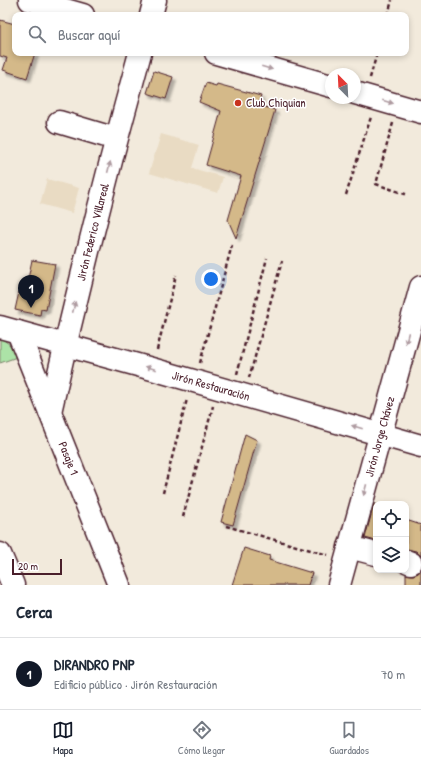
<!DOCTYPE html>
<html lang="es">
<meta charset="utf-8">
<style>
:root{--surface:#fff;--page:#f6f6f7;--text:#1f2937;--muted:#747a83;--line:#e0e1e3;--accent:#111827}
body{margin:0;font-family:"Patrick Hand",sans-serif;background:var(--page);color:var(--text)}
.controls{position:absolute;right:12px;bottom:12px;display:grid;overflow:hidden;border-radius:8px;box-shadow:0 2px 6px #0003}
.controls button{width:36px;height:36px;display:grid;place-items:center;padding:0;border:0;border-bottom:1px solid var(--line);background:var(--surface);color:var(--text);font:20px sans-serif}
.compass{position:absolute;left:325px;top:68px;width:36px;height:36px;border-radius:50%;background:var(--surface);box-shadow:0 2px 6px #0003;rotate:336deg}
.scale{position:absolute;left:12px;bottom:10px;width:50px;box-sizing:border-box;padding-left:4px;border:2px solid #4a1f2b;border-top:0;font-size:11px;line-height:14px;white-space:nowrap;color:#4a1f2b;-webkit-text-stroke:3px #fff;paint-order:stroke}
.you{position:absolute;left:211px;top:279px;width:14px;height:14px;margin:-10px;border:3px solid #fff;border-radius:50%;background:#1a73e8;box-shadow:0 0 0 6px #1a73e833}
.badge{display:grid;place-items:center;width:26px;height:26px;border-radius:50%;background:var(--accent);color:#fff;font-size:13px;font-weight:700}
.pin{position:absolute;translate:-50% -33px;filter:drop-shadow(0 1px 2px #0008)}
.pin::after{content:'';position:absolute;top:21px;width:14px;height:12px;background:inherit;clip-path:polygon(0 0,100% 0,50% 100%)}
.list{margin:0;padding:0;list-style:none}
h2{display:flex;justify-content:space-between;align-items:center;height:52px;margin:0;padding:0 16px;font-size:17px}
h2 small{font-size:13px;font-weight:400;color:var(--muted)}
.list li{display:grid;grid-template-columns:26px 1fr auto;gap:12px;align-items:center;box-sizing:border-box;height:72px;padding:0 16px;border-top:1px solid var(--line)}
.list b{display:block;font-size:15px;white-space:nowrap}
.list p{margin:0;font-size:13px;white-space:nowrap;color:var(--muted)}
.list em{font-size:13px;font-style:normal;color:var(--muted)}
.icon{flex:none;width:22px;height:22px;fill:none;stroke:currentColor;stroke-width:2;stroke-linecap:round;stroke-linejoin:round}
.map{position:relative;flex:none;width:421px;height:585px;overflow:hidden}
.search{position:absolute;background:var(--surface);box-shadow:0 2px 6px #0003;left:12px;right:12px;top:12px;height:44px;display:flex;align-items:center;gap:10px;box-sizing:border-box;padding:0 14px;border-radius:8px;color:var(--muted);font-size:15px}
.sheet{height:124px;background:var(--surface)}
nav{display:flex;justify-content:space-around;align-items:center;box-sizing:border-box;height:56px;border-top:1px solid var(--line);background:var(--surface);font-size:11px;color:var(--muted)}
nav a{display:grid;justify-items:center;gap:2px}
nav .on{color:var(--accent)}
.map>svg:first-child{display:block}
.built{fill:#e9dbc3}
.green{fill:#ace3a7;stroke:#7b8169}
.building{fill:#d4b989;stroke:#4a1f2b;filter:url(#shadow)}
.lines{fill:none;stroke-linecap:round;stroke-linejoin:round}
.minor-casing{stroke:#4a1f2b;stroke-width:25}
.path{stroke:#4a1f2b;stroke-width:2.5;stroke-dasharray:4 3;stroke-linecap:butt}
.minor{stroke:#fff;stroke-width:22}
.oneway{fill:#ae9aa0}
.poi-dot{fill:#c8321e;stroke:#fff;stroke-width:1.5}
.labels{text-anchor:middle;stroke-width:3;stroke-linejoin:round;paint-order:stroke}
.poi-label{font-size:12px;fill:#4a1f2b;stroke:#fff;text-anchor:start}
.street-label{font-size:12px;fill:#4a1f2b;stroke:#fff}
</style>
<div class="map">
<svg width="421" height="585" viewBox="0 0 421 585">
<defs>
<filter id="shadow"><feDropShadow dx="3.5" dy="3.5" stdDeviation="1" flood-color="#0004"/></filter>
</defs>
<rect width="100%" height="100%" fill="#f2eadc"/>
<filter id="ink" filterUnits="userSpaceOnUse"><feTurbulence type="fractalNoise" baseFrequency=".025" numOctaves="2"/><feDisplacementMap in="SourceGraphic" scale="8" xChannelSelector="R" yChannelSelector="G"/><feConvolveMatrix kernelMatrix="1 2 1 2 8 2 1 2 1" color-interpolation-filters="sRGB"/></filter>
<g filter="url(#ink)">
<!-- built -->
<g class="built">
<polygon points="161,134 199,145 192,168 223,177 218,193 149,173"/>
<polygon points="47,179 79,188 72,213 40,204"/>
</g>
<!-- green -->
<polygon class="green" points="0,337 10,345 17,357 0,363"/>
<!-- building -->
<g class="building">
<polygon points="0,20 15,24 15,53 35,53 27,78 3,70 7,58 0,56"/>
<polygon points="154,71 173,77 166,99 147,93"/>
<polygon points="206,83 216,86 217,84 261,96 258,105 275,110 236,238 228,220 241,176 206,165 221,111 199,102"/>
<polygon points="32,260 55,264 46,310 41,309 40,315 15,310 19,292 25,293"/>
<polygon points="245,434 257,440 233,525 221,522"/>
<polygon points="374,504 376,504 376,541 365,538"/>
<polygon points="406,520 421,525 421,556 416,551 406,549"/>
<polygon points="244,548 270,556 269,560 312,573 308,585 232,585"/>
<polygon points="421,570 421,585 406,585 406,574 413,575 418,573"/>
</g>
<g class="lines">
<!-- minor casing -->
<g class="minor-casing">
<g id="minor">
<polyline points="30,0 83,15"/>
<polyline points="151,15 155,0"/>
<polyline points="216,53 331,86"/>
<polyline points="355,93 421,112"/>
<polyline points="59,122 116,139"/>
<path id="s1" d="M0 327 152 369 421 446"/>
<path id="s2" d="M18 332 119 585"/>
<path id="s3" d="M50 412C77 292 107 172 140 53"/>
<polyline points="349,547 376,554"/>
<polyline points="0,554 13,585"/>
<polyline points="406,561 411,563"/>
<path id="s4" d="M339 585 421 287"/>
</g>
</g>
<!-- path -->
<g class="path">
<polyline points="388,15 392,0"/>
<polyline points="370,78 377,53"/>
<polyline points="393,123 376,184 408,195"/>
<polyline points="346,195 371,117"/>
<polyline points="157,350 176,275"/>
<polyline points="200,363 232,245"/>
<polyline points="237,374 267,258"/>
<polyline points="249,378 282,261"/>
<polyline points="163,493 187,399"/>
<polyline points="183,517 213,406"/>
<polyline points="226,526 328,555"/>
</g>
<!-- minor -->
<use href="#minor" class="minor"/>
</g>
<!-- one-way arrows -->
<defs><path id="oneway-solid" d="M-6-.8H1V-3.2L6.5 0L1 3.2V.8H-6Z"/></defs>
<g class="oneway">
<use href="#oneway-solid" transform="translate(267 68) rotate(16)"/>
<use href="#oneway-solid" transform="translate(388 102) rotate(16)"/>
<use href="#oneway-solid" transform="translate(109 167) rotate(-76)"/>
<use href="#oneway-solid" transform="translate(74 307) rotate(-76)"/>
<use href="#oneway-solid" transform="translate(407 338) rotate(105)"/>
<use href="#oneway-solid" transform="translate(151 368) rotate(-164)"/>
<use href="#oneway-solid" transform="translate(357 427) rotate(-164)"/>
<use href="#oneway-solid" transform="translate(365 490) rotate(105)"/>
</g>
</g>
<!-- markers -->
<circle class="poi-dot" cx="238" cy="103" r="4"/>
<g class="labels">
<!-- poi labels -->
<g class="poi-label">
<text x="246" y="107">Club Chiquian</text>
</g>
<!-- street labels -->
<g class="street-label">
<text dy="4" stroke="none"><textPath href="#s3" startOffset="185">Jirón Federico Villareal</textPath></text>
<text dy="4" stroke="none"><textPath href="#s1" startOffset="219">Jirón Restauración</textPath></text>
<text dy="4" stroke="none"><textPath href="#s4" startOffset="154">Jirón Jorge Chávez</textPath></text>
<text dy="4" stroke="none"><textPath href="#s2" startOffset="136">Pasaje 1</textPath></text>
</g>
</g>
</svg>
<div class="controls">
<button><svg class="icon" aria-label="locate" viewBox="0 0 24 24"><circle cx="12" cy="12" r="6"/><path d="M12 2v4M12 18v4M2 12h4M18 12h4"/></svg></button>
<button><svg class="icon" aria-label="layers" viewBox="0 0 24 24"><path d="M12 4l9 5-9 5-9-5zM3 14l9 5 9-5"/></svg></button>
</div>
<svg class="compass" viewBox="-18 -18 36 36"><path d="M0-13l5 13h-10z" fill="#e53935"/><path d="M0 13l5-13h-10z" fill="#747a83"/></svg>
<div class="scale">20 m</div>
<div class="you"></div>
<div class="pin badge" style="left:31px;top:308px">1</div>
<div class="search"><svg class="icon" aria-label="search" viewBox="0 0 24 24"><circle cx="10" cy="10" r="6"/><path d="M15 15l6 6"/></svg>Buscar aquí</div>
</div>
<section class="sheet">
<h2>Cerca<small></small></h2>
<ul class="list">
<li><span class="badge">1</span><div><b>DIRANDRO PNP</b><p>Edificio público · Jirón Restauración</p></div><em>70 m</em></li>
</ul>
</section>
<nav>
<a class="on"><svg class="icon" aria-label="map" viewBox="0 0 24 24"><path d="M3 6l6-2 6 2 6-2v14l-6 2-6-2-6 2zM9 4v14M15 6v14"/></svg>Mapa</a>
<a><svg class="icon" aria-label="directions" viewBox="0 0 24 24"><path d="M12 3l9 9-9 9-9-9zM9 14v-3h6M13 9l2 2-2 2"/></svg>Cómo llegar</a>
<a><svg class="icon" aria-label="saved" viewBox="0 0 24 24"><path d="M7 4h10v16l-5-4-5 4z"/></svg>Guardados</a>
</nav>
